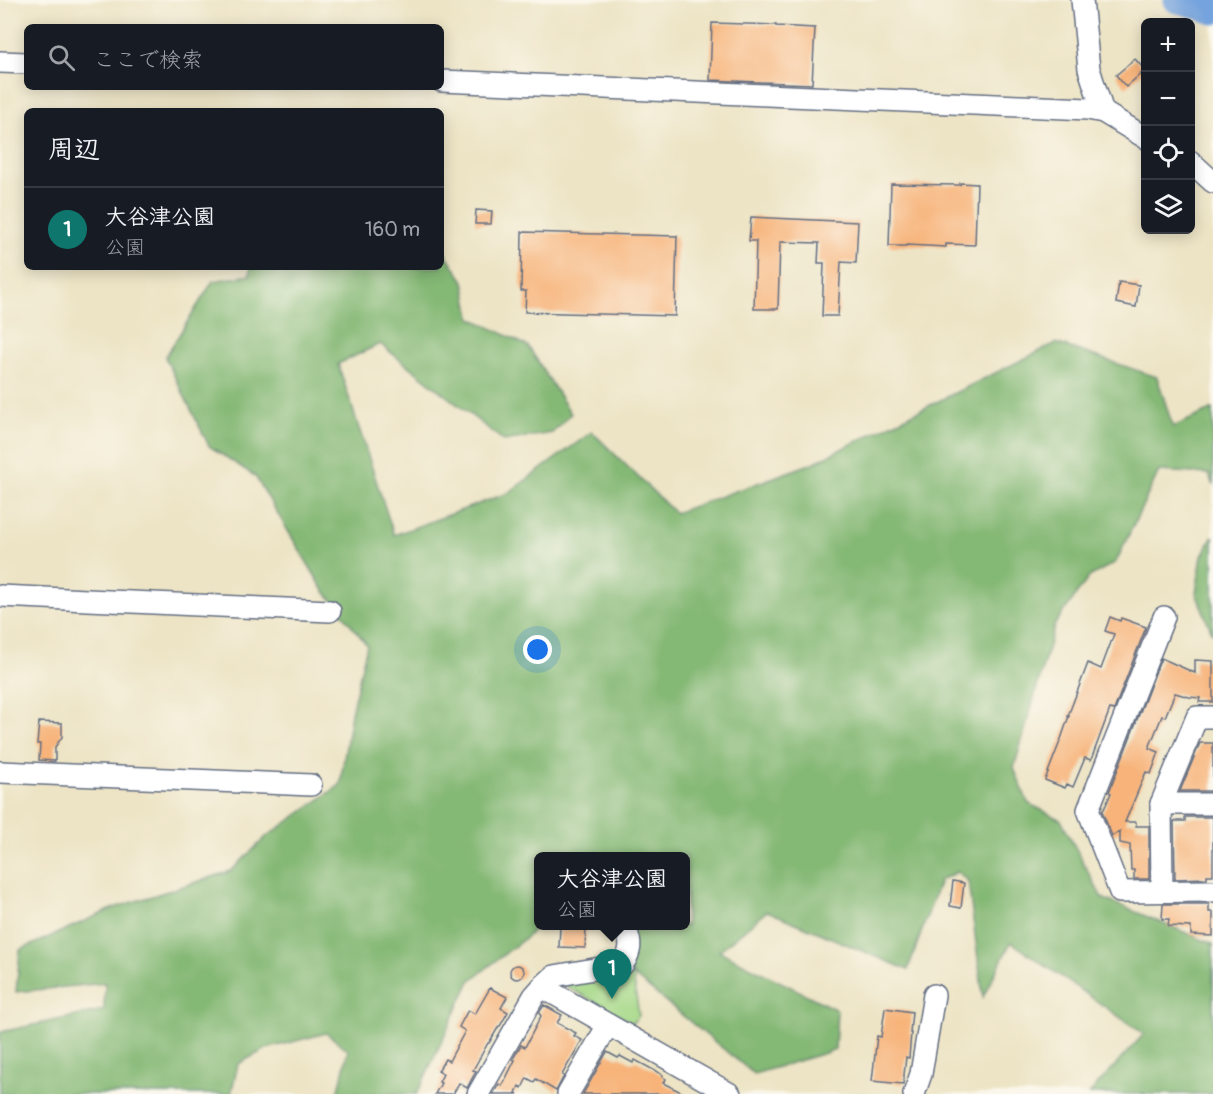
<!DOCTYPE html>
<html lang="ja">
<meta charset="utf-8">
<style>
:root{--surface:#171b24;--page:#20242c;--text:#f1f3f6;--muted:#9ea1a6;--line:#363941;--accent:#0f766e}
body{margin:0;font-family:Pangolin,"Klee One",sans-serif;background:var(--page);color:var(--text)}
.controls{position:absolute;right:18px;top:18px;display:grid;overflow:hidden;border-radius:9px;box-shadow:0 3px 15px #0003}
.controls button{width:54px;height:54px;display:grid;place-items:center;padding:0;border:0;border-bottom:2px solid var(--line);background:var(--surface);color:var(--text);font:30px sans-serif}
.you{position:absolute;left:538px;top:650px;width:21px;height:21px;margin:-15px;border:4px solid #fff;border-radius:50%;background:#1a73e8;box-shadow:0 0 0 9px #1a73e833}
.badge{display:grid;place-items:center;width:39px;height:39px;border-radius:50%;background:var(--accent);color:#fff;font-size:20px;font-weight:700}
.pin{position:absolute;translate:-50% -50px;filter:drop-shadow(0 2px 3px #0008)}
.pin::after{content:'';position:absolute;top:32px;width:21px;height:18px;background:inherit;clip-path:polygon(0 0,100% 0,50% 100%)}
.popup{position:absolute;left:534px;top:852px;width:156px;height:78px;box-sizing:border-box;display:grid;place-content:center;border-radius:9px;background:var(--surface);filter:drop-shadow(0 2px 4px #0005);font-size:20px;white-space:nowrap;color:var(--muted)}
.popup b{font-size:22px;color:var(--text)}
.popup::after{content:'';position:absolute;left:50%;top:100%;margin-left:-12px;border:12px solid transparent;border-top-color:var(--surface)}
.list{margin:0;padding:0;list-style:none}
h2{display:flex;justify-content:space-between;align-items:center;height:78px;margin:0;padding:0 24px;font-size:26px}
h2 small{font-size:20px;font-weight:400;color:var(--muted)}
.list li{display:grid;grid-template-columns:39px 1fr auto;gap:18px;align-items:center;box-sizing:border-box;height:84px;padding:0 24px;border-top:2px solid var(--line)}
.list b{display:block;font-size:22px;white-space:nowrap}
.list p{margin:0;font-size:20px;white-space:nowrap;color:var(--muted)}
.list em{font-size:20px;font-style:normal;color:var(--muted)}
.icon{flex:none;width:33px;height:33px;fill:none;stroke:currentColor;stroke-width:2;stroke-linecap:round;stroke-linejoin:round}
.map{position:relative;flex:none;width:1213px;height:1094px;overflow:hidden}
.search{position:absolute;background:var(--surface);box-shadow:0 3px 15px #0003;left:24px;top:24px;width:420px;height:66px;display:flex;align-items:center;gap:15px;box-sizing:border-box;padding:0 21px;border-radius:9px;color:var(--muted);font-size:22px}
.panel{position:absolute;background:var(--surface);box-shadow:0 3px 15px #0003;left:24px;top:108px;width:420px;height:162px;border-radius:9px}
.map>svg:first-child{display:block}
.green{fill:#a5d887;stroke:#608472;stroke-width:1.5}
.forest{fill:#84b874;stroke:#507469;stroke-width:1.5}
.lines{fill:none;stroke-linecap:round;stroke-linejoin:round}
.river{stroke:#74a3dd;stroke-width:27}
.building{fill:#f7b379}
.minor-casing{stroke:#646e82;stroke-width:24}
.minor{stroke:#fff;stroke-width:21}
</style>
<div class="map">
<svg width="1213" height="1094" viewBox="0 0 1213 1094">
<rect width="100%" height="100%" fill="#fbf7ec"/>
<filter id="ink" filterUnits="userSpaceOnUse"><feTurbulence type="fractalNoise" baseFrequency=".0167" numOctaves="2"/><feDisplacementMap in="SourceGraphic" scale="12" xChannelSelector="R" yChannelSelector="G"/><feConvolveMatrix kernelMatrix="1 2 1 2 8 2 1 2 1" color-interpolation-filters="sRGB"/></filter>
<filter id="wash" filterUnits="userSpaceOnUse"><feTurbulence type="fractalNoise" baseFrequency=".008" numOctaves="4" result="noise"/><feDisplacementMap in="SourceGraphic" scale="24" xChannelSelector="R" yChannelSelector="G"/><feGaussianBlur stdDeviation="1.35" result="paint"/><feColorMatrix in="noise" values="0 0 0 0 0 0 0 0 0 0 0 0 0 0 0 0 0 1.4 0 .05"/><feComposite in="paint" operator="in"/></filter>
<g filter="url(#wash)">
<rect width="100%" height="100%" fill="#ede4c5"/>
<!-- green -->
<polygon class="green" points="621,969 633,975 639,1016 632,1023 559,982"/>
<!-- forest -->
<g class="forest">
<polygon points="441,247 464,281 471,318 528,346 571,414 552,433 504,441 380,344 338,364 394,535 508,493 592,432 675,513 813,463 1056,343 1157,377 1173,427 1213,409 1213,486 1209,474 1159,471 1116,562 1089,577 1055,624 1014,768 1028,803 1061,820 1102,898 1213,944 1213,1094 1089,1094 1144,1034 1011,942 983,997 968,881 957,872 940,880 908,970 767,911 719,951 837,1010 835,1049 825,1053 754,1074 633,975 618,944 614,926 686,926 686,856 598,856 597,852 593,856 538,856 538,923 529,935 470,981 417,1094 338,1094 348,1050 326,1033 266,1049 238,1064 231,1094 0,1094 0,1032 104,1010 105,983 16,992 20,950 114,908 231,871 266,837 340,785 351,713 367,645 323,589 255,476 209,446 165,357 213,281 250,275 250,267 441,267"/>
<polygon points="1213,536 1213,633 1212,633 1196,593 1202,556"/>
</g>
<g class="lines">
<!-- river -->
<polyline class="river" points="1177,0 1197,5 1213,11"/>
</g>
<g id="blocks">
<!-- building -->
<g class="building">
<polygon points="712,23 776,25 776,26 815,28 812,84 710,80"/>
<polygon points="1135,59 1145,70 1126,87 1116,75"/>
<polygon points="960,183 977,184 975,245 946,244 946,247 907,245 906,246 889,246 891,184 960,185"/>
<polygon points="476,210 492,211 491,224 475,224"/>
<polygon points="751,217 858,222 856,263 841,262 838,316 822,316 824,263 818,263 819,243 780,242 778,309 754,309 756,241 749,241"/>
<polygon points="522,232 677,236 675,316 525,312 526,291 521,291"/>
<polygon points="1119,282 1139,285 1136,307 1116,303"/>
<polygon points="1110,617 1120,621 1121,618 1146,627 1114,710 1110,709 1091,760 1085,758 1073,787 1067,784 1065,788 1045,780 1061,739 1069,716 1068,716 1088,663 1101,669 1114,634 1105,631"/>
<polygon points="1161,658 1195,673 1195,660 1213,661 1213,702 1199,702 1200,698 1189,697 1175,693 1165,717 1162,716 1149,748 1159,752 1151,774 1146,772 1125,822 1136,822 1136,826 1149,826 1149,879 1134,879 1134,870 1131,870 1130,845 1120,843 1120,831 1112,836 1102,811 1104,809 1111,793 1109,792"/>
<polygon points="39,722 62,723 62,737 55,747 55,761 39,760 40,744 37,744"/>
<polygon points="1200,743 1213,743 1213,791 1180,791"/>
<polygon points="1185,817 1213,817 1213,875 1207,875 1207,878 1175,879 1174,821 1185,821"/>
<polygon points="953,881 964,883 961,908 950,906"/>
<polygon points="1163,904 1209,904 1209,912 1213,912 1213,936 1191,935 1191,927 1168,926 1169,919 1162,919"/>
<polygon points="560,926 586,927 585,948 559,947"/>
<circle cx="517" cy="972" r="7"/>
<polygon points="490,988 507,997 501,1008 508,1012 500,1026 499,1026 489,1043 488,1043 473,1070 476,1071 467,1088 459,1083 453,1094 435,1094 441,1083 439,1082 443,1074 438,1071 445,1059 449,1061 465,1031 459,1027 468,1010 475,1014"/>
<polygon points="544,1005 562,1015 557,1023 576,1033 574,1036 582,1040 562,1075 564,1076 556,1091 536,1079 534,1082 527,1078 522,1088 519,1086 516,1093 518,1094 493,1094 499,1084 502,1086 515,1060 513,1059 521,1045 525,1047 541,1016 539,1013"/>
<polygon points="885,1008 912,1012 910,1033 911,1033 909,1058 906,1057 903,1084 872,1081 877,1036 881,1037"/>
<polygon points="607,1052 618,1058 620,1056 633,1063 635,1060 663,1075 662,1077 666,1079 663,1083 685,1094 583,1094"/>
</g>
</g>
</g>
<g filter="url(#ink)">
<use href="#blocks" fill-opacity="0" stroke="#646e82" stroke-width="1.5"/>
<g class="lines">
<!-- minor casing -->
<g class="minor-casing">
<g id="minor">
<polyline points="1082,0 1089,69 1103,112"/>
<polyline points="0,62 27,63"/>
<polyline points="441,81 1088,109 1103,112 1146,138"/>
<polyline points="1190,161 1213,182"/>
<polyline points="0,596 330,611"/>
<polyline points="1164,617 1088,810 1120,892 1213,891"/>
<polyline points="0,772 311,785"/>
<polyline points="1161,804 1213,804"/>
<polyline points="1162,891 1161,804 1197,717 1213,717"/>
<path d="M542 987 554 976 623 964C631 951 632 944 626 930"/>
<polyline points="478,1094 534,996 542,987 730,1094"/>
<polyline points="568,1094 608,1025"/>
<polyline points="914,1094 921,1074 934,995"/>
</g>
</g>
<!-- minor -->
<use href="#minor" class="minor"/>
</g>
</g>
</svg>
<div class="controls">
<button>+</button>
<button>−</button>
<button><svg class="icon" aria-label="locate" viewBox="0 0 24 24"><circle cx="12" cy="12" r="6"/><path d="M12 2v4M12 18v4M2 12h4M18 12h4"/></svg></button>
<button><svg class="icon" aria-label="layers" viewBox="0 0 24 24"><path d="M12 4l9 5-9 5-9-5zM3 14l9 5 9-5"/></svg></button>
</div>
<div class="you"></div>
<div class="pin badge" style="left:612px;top:999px">1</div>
<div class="popup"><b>大谷津公園</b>公園</div>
<div class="search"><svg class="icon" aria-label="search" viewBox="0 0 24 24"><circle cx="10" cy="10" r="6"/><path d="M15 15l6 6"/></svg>ここで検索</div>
<section class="panel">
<h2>周辺<small></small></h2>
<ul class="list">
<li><span class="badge">1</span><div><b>大谷津公園</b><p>公園</p></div><em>160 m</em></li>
</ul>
</section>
</div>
